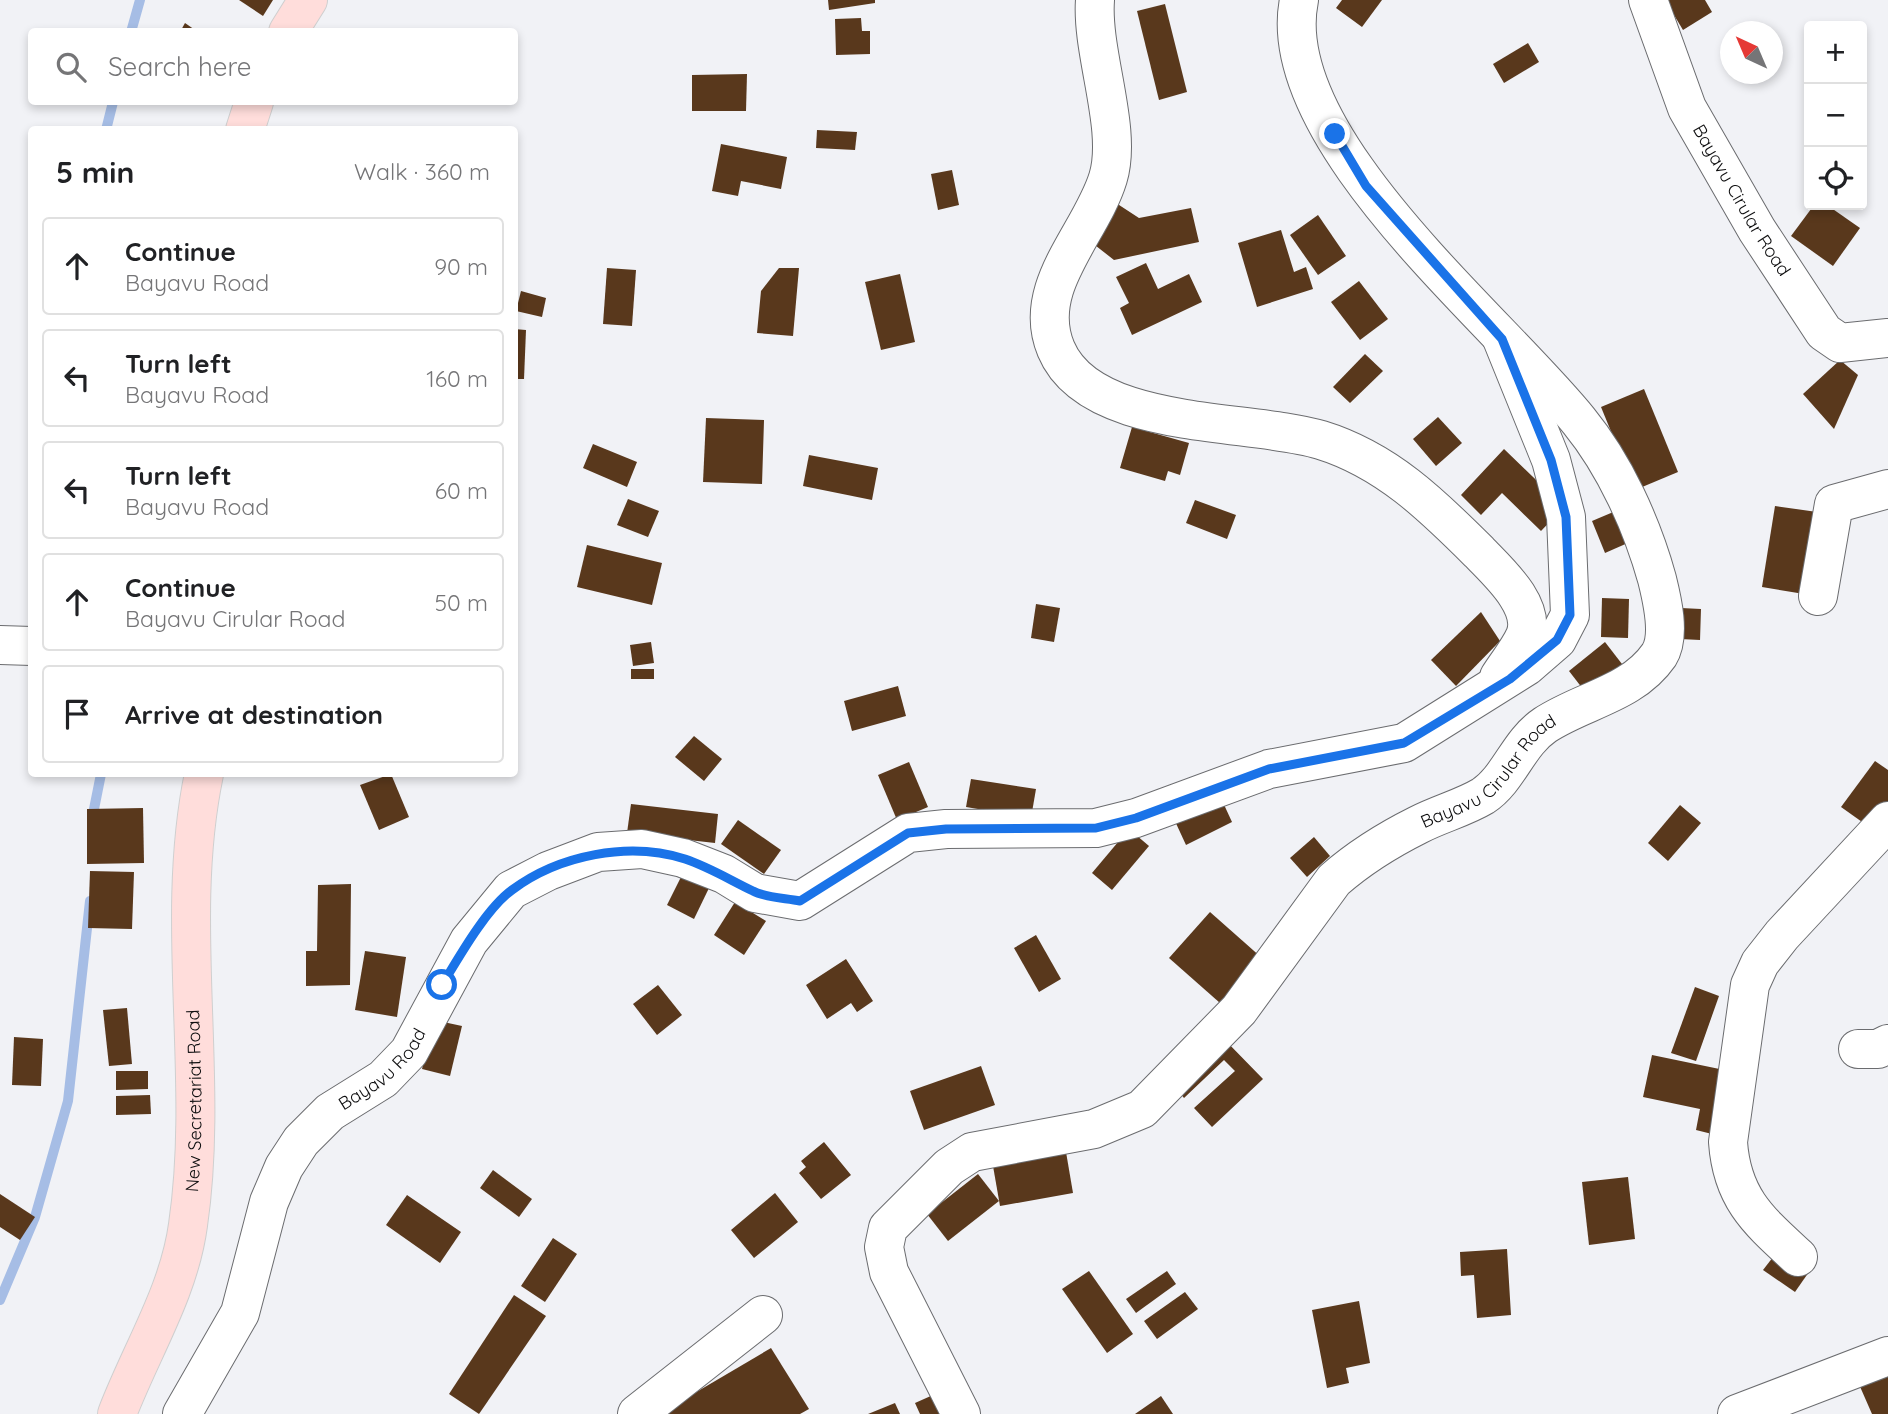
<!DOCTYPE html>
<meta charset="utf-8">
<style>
:root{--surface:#fff;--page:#f6f6f6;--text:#202124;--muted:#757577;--line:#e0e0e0}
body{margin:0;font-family:Quicksand,sans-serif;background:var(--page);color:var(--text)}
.controls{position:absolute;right:21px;top:21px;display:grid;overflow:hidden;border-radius:7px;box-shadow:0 4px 10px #0003}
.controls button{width:63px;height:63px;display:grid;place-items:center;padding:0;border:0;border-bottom:2px solid var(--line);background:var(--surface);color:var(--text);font:35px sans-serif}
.compass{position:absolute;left:1720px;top:21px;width:63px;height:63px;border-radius:50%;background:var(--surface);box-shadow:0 4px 10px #0003;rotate:316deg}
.stop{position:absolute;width:21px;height:21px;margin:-16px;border:5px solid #1a73e8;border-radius:50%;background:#fff}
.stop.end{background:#1a73e8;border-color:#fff;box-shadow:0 2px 7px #0008}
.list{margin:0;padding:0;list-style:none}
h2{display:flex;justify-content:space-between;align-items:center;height:91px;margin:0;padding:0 28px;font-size:30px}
h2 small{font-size:23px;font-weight:400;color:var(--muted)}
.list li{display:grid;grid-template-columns:46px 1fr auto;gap:21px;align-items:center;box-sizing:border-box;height:98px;margin:0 14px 14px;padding:0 14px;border:2px solid var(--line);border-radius:7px}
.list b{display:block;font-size:26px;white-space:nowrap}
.list p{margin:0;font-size:23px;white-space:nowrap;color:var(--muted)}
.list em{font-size:23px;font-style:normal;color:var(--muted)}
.icon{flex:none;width:38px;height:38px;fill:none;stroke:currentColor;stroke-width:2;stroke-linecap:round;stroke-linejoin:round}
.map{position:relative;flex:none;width:1888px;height:1414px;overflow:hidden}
.search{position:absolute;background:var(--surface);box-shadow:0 4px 10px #0003;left:28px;top:28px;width:490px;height:77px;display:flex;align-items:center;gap:18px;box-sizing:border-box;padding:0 24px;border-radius:7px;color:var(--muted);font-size:26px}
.panel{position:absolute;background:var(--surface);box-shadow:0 4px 10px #0003;left:28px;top:126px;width:490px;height:651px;border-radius:7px}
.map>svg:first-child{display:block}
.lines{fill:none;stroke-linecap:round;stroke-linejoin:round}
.stream{stroke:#a6bde5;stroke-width:10}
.building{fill:#59381c}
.minor-casing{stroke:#6b6c6f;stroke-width:40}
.major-casing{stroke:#cfcfcf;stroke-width:40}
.minor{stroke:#fff;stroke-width:38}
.major{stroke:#ffdddb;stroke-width:38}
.route{stroke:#1a73e8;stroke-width:9}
.labels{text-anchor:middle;stroke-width:7;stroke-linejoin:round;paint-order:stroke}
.street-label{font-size:18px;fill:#0e0e0f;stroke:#f1f2f6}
</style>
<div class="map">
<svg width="1888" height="1414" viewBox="0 0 1888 1414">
<rect width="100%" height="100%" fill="#f1f2f6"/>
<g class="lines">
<!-- stream -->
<g class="stream">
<polyline points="131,32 140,0"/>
<polyline points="106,130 113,102"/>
<polyline points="92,819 101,774"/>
<polyline points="0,1300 35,1217 68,1101 90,901"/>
</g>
</g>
<!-- building -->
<g class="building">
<polygon points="239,0 273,0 263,16"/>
<polygon points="828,0 875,0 875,3 829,10"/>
<polygon points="1342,0 1382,0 1362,27 1336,8"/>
<polygon points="1665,0 1705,0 1712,12 1683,30"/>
<polygon points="1165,4 1187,92 1159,100 1137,11"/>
<polygon points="861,18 862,31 870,31 870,54 836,55 835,19"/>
<polygon points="185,23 198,32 180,32"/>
<polygon points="1528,43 1539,62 1504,83 1493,64"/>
<polygon points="747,74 746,111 692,111 692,75"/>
<polygon points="817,130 857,132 855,150 816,148"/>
<polygon points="721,144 787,157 781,189 741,181 738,196 712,191"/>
<polygon points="952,170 959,205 938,210 931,174"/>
<polygon points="1116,203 1139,218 1191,208 1199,242 1114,260 1091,242"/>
<polygon points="1814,205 1827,205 1860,228 1833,266 1791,236"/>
<polygon points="1318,215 1346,256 1318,275 1290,235"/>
<polygon points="1281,230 1294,272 1306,267 1313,289 1257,307 1238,243"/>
<polygon points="1146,263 1158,289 1189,274 1202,302 1132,335 1120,308 1129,303 1116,277"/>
<polygon points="607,268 636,270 632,326 603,324"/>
<polygon points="779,268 799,268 793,336 757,333 761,291"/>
<polygon points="900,274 915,342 881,350 865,282"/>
<polygon points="1359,281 1388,319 1360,340 1331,302"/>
<polygon points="521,291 546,298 542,317 516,311"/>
<polygon points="514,329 526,330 524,379 514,379"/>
<polygon points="1365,354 1383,371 1350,403 1333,387"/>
<polygon points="1840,360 1858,375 1834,429 1803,394"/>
<polygon points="1644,389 1678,472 1635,490 1601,407"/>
<polygon points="1438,417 1462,443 1436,466 1413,439"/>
<polygon points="706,418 764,420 762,484 703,482"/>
<polygon points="1132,427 1189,443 1180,475 1168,471 1165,481 1120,468"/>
<polygon points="593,444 637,462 627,487 583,468"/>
<polygon points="1504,449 1564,507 1541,531 1502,493 1481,515 1461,495"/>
<polygon points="809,455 878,468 872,500 803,486"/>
<polygon points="628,499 659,511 648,537 617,525"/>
<polygon points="1195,500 1236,515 1227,539 1186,523"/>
<polygon points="1775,506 1817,512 1804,594 1762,587"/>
<polygon points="1618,510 1630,542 1605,553 1592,521"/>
<polygon points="587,545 662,563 652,605 577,587"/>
<polygon points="1602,598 1629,599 1628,638 1601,637"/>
<polygon points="1036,604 1060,608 1054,642 1031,638"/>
<polygon points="1681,608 1701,609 1700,640 1680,639"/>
<polygon points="1481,612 1500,641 1456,686 1431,660"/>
<polygon points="651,642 654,663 633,666 630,645"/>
<polygon points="1605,642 1622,664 1586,693 1569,671"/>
<rect x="631" y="669" width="23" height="10"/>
<polygon points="898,686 906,716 852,731 844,701"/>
<polygon points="694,736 722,759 704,781 675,757"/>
<polygon points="1875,761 1888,770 1888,807 1872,829 1841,807"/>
<polygon points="909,762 928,807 897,820 878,775"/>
<polygon points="391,774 409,817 379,830 360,785"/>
<polygon points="971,779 1036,789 1031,818 966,807"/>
<polygon points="1220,796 1232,822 1186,845 1174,819"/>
<polygon points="631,804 718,814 715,843 627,833"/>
<polygon points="1680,805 1701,823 1668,861 1648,843"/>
<polygon points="143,808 144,863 87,864 87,809"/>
<polygon points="738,820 781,850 764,874 721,844"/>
<polygon points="1129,829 1149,846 1112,890 1092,873"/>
<polygon points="1314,837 1330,856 1307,877 1290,858"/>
<polygon points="90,871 134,872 132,929 88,928"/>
<polygon points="682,875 709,888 694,919 667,905"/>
<polygon points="351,884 350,985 306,986 306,951 317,951 318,885"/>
<polygon points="735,902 766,921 744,955 714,935"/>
<polygon points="1210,912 1262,958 1220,1003 1169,958"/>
<polygon points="1036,935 1061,979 1039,992 1014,948"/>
<polygon points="365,951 406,957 397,1017 355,1010"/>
<polygon points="846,959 873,1001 857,1012 851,1003 827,1019 806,985"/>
<polygon points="658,985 682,1015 657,1035 633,1004"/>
<polygon points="1695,987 1719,996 1696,1061 1671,1053"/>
<polygon points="127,1008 132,1064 109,1066 103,1010"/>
<polygon points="434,1020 462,1026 450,1076 422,1069"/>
<polygon points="14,1037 43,1039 41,1086 12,1085"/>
<polygon points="1225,1040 1263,1079 1212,1127 1194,1108 1235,1071 1224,1060 1184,1098 1175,1087"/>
<polygon points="1652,1055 1734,1072 1720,1136 1696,1130 1700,1109 1643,1097"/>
<polygon points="981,1066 995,1105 924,1130 910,1091"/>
<polygon points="116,1071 148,1071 148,1089 116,1090"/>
<polygon points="150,1095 151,1114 116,1115 116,1096"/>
<polygon points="824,1142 851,1175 821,1199 799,1173 806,1167 801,1161"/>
<polygon points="1066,1152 1073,1193 1000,1206 993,1166"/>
<polygon points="493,1170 532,1199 519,1217 480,1188"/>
<polygon points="978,1174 999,1201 948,1241 927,1214"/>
<polygon points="1628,1177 1635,1239 1589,1245 1582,1182"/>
<polygon points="775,1193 798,1222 754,1258 731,1230"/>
<polygon points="0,1194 35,1217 20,1240 0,1227"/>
<polygon points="407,1195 461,1232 440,1263 386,1225"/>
<polygon points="553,1238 577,1254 545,1302 521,1286"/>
<polygon points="1780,1248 1811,1269 1795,1292 1763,1270"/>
<polygon points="1507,1249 1511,1315 1477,1318 1474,1275 1461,1276 1460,1252"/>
<polygon points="1089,1271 1133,1334 1107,1353 1062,1289"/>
<polygon points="1167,1271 1176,1284 1136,1313 1126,1299"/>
<polygon points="1185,1292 1198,1309 1157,1339 1144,1321"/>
<polygon points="514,1295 546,1316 479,1414 449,1394"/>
<polygon points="1359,1301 1370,1363 1346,1368 1349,1383 1327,1388 1312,1310"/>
<polygon points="771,1348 809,1409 800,1414 659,1414"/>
<polygon points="1888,1370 1888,1414 1872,1414 1858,1382"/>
<polygon points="942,1391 952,1414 920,1414 915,1403"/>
<polygon points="1161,1396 1173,1414 1135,1414"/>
<polygon points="895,1403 900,1414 868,1414"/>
</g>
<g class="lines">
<!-- minor casing -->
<g class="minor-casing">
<g id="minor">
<path d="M1095 0C1091 53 1123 129 1108 178 1091 234 1030 287 1056 349 1090 431 1249 418 1321 440 1386 460 1432 505 1479 552 1497 571 1537 606 1525 636 1519 650 1507 664 1499 677"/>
<path id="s1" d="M1648 0 1687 108 1757 230 1824 332 1840 343 1888 338"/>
<polyline points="1818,596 1834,504 1888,489"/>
<polyline points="0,645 32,646"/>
<polyline points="1858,1049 1878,1049 1888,1044"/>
<path d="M1798 1257C1759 1221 1732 1199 1728 1142L1750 985 1760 963 1782 935 1888 821"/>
<path id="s2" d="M182 1414 240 1313 269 1202 284 1167 301 1141 330 1112 383 1079 409 1052 469 941 511 890 548 871 598 852 642 849 683 858 724 874 755 893 800 901 908 833 946 829 1096 828 1136 818 1269 769 1404 743 1527 666 1557 640 1570 615 1566 517 1551 460 1502 339"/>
<polyline points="637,1414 763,1315"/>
<path id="s3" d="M961 1414 889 1272 884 1247 888 1228 949 1167 972 1152 1094 1129 1142 1109 1239 1010 1334 880C1359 858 1388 840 1418 825 1439 814 1463 808 1483 796 1509 779 1518 743 1545 725 1583 700 1632 694 1659 655 1671 636 1662 599 1657 579 1642 525 1615 465 1579 421 1499 321 1271 138 1299 0"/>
<polyline points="1737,1414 1888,1356"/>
</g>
</g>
<!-- major casing -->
<g class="major-casing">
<g id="major">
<polyline points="288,32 308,0"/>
<polyline points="245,130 254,102"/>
<path id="s4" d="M117 1414C141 1351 179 1292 188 1225 210 1076 173 922 204 774"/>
</g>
</g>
<!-- minor -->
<use href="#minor" class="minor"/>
<!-- major -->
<use href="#major" class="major"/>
</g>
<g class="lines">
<!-- route -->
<path class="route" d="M442 985C459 957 486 909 512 890 559 855 629 841 685 859 709 867 730 880 753 891 766 898 785 898 800 901L908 833 946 829 1096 828 1136 818 1269 769 1404 743 1510 679 1557 640 1570 615 1566 517 1551 460 1502 339 1366 186 1335 134"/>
</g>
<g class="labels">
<!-- street labels -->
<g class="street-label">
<text dy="6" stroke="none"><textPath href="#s1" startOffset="222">Bayavu Cirular Road</textPath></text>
<text dy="6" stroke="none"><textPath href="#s3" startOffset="985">Bayavu Cirular Road</textPath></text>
<text dy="6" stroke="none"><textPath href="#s2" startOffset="410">Bayavu Road</textPath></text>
<text dy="6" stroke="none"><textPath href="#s4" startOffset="327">New Secretariat Road</textPath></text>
</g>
</g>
</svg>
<div class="controls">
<button>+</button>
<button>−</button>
<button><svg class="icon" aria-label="locate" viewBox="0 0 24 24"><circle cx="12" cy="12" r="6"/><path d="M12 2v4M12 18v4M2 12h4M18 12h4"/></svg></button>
</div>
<svg class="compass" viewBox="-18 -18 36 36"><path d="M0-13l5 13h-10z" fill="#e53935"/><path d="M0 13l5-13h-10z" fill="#757577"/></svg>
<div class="stop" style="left:442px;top:985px"></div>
<div class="stop end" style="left:1335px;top:134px"></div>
<div class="search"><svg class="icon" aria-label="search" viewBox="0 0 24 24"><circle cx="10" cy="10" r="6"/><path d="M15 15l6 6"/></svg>Search here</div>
<section class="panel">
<h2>5 min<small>Walk · 360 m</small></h2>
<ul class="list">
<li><svg class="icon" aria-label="ahead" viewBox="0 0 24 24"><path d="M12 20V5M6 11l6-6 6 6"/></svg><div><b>Continue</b><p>Bayavu Road</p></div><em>90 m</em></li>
<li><svg class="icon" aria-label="left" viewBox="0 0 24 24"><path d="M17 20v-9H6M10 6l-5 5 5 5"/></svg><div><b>Turn left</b><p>Bayavu Road</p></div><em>160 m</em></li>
<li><svg class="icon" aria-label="left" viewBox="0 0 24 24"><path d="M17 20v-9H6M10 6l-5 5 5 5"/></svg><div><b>Turn left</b><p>Bayavu Road</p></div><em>60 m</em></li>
<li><svg class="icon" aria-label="ahead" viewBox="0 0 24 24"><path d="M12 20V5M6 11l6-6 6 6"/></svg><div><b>Continue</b><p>Bayavu Cirular Road</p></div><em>50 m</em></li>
<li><svg class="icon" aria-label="arrive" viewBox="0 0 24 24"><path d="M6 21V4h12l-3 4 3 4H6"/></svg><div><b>Arrive at destination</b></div></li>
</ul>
</section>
</div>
